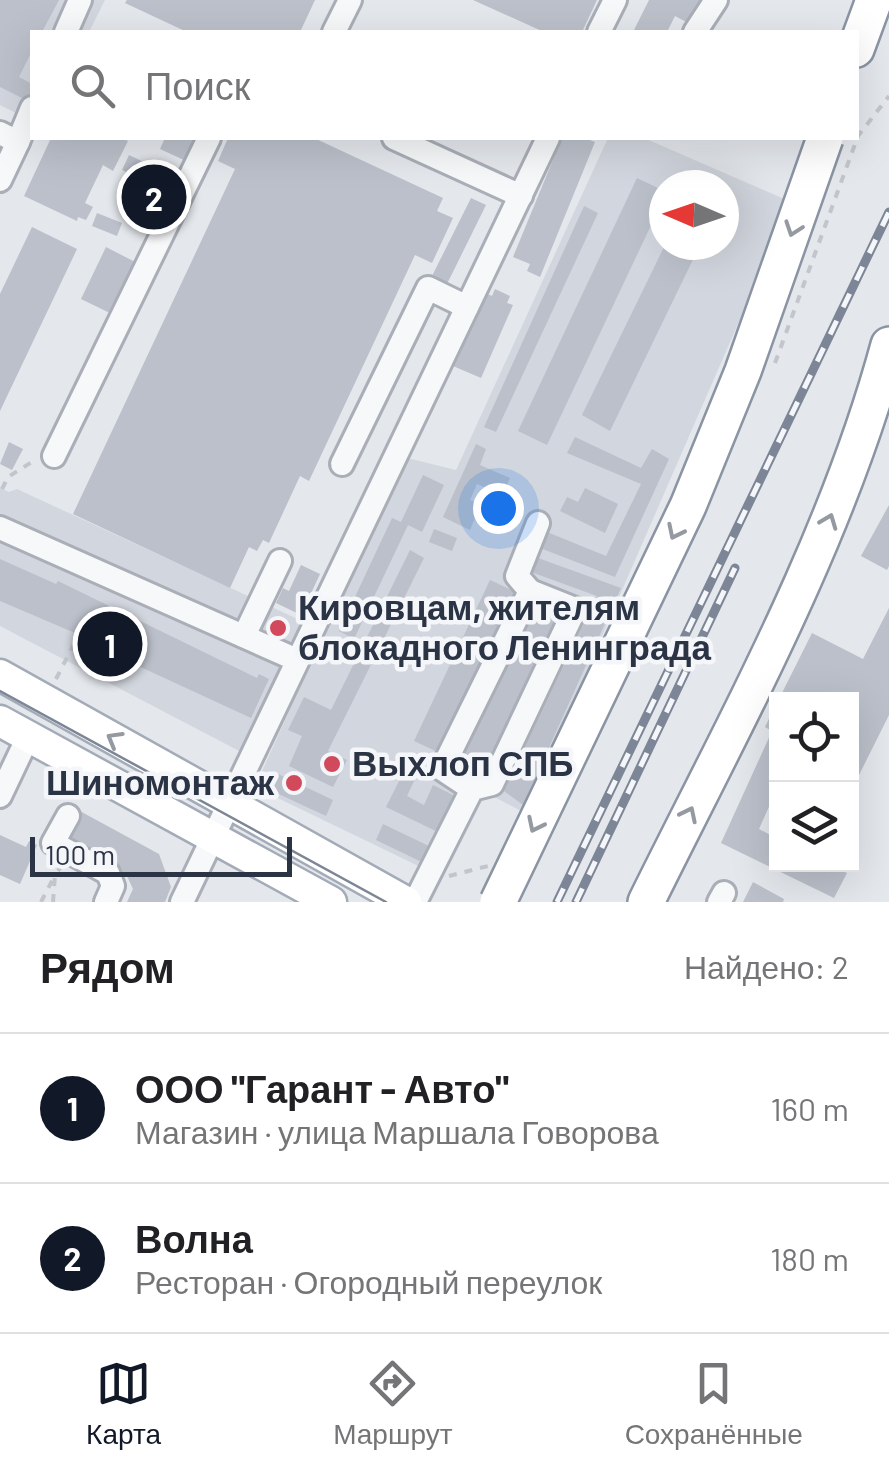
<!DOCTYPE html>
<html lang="ru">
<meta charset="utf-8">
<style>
:root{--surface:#fff;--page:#f2f2f2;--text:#202124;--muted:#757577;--line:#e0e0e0;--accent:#111827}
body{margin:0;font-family:Barlow,sans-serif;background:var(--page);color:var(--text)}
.controls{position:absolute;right:30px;bottom:30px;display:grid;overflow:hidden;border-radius:0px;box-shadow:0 10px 40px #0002}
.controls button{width:90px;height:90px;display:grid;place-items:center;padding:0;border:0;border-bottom:2px solid var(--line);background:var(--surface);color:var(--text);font:50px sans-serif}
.compass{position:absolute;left:649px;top:170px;width:90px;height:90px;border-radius:50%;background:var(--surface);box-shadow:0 10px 40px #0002;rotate:272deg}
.scale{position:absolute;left:30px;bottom:25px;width:262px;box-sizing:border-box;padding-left:10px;border:5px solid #2b3445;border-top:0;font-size:28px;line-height:35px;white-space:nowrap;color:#2b3445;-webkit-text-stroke:8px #f4f6f9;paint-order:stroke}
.you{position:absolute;left:498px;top:508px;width:35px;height:35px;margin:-25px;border:8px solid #fff;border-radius:50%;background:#1a73e8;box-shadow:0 0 0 15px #1a73e833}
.badge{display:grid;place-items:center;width:65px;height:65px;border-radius:50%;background:var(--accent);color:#fff;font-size:32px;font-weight:700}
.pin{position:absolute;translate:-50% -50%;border:5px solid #fff;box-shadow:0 2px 10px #0006}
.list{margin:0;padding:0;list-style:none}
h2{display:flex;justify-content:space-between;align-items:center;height:130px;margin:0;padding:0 40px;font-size:42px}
h2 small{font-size:32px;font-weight:400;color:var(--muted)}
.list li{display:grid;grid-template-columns:65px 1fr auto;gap:30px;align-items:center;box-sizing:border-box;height:150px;padding:0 40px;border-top:2px solid var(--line)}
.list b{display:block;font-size:38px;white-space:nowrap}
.list p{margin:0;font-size:32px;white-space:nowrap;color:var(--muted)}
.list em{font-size:32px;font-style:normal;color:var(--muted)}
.icon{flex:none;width:55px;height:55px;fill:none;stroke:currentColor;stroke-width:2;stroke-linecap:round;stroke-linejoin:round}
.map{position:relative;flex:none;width:889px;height:902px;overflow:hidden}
.search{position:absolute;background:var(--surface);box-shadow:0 10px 40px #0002;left:30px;right:30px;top:30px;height:110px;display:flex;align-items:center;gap:25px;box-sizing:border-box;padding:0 35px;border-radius:0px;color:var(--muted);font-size:38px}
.sheet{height:430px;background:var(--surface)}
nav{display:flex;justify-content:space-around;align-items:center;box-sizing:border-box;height:140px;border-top:2px solid var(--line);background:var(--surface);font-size:28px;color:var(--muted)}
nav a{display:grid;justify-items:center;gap:5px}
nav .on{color:var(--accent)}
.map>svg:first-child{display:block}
.built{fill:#d2d6de;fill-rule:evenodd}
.building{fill:#bbc0ca}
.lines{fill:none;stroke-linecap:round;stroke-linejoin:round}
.minor-casing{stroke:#a9aeb7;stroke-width:28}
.major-casing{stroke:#a3abb8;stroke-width:35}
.highway-casing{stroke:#8b94a3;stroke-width:40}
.path{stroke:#c2c5cb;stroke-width:4;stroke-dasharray:8 8;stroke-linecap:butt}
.minor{stroke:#f7f8fa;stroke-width:22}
.major{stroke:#fff;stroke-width:30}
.highway{stroke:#fff;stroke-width:35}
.tram{stroke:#7d8696;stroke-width:2.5}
.rail-casing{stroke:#7d8696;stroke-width:9}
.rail{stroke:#f4f6f9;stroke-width:5;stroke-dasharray:15;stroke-linecap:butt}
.highway-bridge-casing{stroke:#8b94a3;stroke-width:40;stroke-linecap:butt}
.highway-bridge{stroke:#fff;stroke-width:35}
.oneway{stroke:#959aa2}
.poi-dot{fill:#d1495b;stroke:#f4f6f9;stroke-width:4}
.labels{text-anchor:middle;stroke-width:9;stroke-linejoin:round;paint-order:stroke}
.poi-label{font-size:35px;font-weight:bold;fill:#2b3445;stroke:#f4f6f9;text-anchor:start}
</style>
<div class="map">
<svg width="889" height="902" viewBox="0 0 889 902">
<rect width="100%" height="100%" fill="#e4e7ec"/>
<!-- built -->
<g class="built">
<polygon points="0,0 105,0 89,32 32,32 32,121 0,105"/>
<path d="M608 138H644L791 202 525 813 485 792 437 875 255 787 403 457 456 470ZM664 185H724V245H664Z"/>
<polygon points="0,488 9,492 17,489 304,622 243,753 0,626"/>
</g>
<!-- building -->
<g class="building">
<polygon points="0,0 59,0 42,32 32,32 32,51 19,77 32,84 30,102 0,87"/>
<polygon points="127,0 315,0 300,32 187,32 125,3"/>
<polygon points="473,0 597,0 582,32 544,32"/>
<polygon points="649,0 702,0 690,24 675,16 667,32 633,32"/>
<polygon points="51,138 121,138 128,141 113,171 103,165 85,203 93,207 86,220 78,217 77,221 24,196"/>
<polygon points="165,138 196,139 186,161 160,149"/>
<polygon points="228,138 314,138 443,198 437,211 453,218 432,263 415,255 309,481 300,476 269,543 263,540 257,551 249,547 230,588 73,514 235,169 218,161"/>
<polygon points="562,138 584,138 595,142 540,277 527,271 530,264 513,257"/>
<polygon points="129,155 181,180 158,228 128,213 143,180 122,170"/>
<polygon points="637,178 664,191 664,198 547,445 518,431"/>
<polygon points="471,198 486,205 445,288 430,280"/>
<polygon points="584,206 598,213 496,432 484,427"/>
<polygon points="97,213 122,223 117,236 92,226"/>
<polygon points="32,227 77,249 0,411 0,294"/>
<polygon points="665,245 700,245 610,431 582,415"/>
<polygon points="106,247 139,264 114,315 81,299"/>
<polygon points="495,289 510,296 507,303 513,305 481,378 453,366 485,293 492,296"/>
<polygon points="575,437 641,468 652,449 669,459 615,577 540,548 547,532 606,556 641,484 567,453"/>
<polygon points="9,442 23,449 12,470 0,464"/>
<polygon points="476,444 486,449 480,465 510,478 502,495 477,484 470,500 481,504 470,530 443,517"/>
<polygon points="423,475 444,485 422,532 408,525 354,639 339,631 392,518 401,522"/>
<polygon points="585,488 618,504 605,533 560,511 567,497 578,502"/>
<polygon points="889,505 889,566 887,570 861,556"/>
<polygon points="434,529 457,538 452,551 429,542"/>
<polygon points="410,550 424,558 328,751 347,760 333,787 289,766 302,736 288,730 304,697 331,710"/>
<polygon points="538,558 621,588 523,805 504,791 597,596 531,572"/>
<polygon points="0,559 56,584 58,581 257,678 259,674 269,679 251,718 106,651 108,647 0,601"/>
<polygon points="301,565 320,574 301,615 276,603 283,588 289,591"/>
<polygon points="490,580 518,593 442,754 414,741"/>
<polygon points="535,601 564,615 486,779 456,765"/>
<polygon points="889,608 889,715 852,789 852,699 779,699 812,633 863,659"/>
<polygon points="776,704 776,791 759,829 776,838 776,864 830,864 847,873 834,898 721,843 772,731 765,727"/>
<polygon points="404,771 416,777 407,796 424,805 433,785 459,798 442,834 386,807"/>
<polygon points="278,774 333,800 326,816 270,790"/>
<polygon points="78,810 159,854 171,887 165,902 127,902 133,889 127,876 62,840"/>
<polygon points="383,824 435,849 428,865 376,840"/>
<polygon points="0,835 26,847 29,841 37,845 20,884 0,875"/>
<polygon points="753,882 784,899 783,902 743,902"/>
</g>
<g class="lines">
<!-- minor casing -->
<g class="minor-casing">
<g id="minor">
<polyline points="66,32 80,0"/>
<polyline points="334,32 350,0"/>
<polyline points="599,32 615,0"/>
<polyline points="695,32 716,0"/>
<polyline points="0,133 18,142 0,180"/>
<polyline points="394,138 521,196"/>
<polyline points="18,142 32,108"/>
<polyline points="54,456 209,138"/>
<polyline points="342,464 428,288 467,307"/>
<polyline points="0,528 297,660"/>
<polyline points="244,636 280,561"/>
<polyline points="472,789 442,769 530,591 517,576 538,523"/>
<polyline points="0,796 28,737"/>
<polyline points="68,816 53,843 108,873 113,886 106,902"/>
<polyline points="182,902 548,138"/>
<polyline points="415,902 472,789 492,784 575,609 530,591"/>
<polyline points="719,902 724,893"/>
</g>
</g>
<!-- major casing -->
<g class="major-casing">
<g id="major">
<polyline points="0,675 406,902"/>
<polyline points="0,721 331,902"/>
</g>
</g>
<!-- highway casing -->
<g class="highway-casing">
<g id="highway">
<polyline points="856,49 874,0"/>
<path d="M646 902C736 720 836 541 889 345"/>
</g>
</g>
<!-- path -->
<g class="path">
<polyline points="775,363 858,136 889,96"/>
<polyline points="2,489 8,477 35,460"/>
<polyline points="56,679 79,634"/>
<polyline points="449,876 488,866"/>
<polyline points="41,902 53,879"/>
<polyline points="53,902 55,875 60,868"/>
</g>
<!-- minor -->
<use href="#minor" class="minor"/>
<!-- major -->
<use href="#major" class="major"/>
<!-- highway -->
<use href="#highway" class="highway"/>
<!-- tram -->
<polyline class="tram" points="0,691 386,902"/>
<!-- rail casing -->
<g class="rail-casing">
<g id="rail">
<polyline points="557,902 889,212"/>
<polyline points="576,902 735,568"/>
</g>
</g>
<!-- rail -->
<use href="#rail" class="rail"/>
<!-- highway-bridge casing -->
<g class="highway-bridge-casing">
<polyline id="highway-bridge" points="498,902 688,506 743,371 825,138"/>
</g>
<!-- highway-bridge -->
<use href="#highway-bridge" class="highway-bridge"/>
</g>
<!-- one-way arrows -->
<defs><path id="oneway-chevron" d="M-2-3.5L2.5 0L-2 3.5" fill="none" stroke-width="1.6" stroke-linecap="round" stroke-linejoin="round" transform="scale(2.5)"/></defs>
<g class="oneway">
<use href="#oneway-chevron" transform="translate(793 229) rotate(109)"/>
<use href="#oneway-chevron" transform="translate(829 521) rotate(-69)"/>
<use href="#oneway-chevron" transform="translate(675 532) rotate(116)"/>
<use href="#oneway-chevron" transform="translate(114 739) rotate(-150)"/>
<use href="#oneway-chevron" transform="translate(689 814) rotate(-64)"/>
<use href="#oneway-chevron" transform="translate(535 825) rotate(116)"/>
</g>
<!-- markers -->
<g class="poi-dot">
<circle cx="278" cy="628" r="10"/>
<circle cx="332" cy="764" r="10"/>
<circle cx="294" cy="783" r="10"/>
</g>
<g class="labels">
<!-- poi labels -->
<g class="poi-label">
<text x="298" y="620">Кировцам, жителям<tspan x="298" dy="40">блокадного Ленинграда</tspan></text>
<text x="352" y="776">Выхлоп СПБ</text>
<text x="274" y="795" text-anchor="end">Шиномонтаж</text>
</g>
</g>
</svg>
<div class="controls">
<button><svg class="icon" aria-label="locate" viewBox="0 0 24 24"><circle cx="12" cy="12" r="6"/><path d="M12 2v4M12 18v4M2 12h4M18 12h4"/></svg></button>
<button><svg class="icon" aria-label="layers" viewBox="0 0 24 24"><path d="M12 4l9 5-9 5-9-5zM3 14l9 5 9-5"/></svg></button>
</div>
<svg class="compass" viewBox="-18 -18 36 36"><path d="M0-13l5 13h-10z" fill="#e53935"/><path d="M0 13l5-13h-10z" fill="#757577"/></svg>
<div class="scale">100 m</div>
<div class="you"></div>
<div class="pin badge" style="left:110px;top:644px">1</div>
<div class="pin badge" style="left:154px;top:197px">2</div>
<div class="search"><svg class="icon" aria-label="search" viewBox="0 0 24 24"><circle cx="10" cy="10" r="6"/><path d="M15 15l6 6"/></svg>Поиск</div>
</div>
<section class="sheet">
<h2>Рядом<small>Найдено: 2</small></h2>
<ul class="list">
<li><span class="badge">1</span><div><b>ООО &quot;Гарант - Авто&quot;</b><p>Магазин · улица Маршала Говорова</p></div><em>160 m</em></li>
<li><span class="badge">2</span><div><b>Волна</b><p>Ресторан · Огородный переулок</p></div><em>180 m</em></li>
</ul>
</section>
<nav>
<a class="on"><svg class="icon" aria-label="map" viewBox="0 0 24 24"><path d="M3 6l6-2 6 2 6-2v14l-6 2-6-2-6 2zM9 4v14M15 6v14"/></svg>Карта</a>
<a><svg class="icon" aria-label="directions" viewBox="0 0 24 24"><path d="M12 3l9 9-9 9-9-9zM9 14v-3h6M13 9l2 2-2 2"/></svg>Маршрут</a>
<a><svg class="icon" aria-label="saved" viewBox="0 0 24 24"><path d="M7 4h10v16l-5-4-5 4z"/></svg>Сохранённые</a>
</nav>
